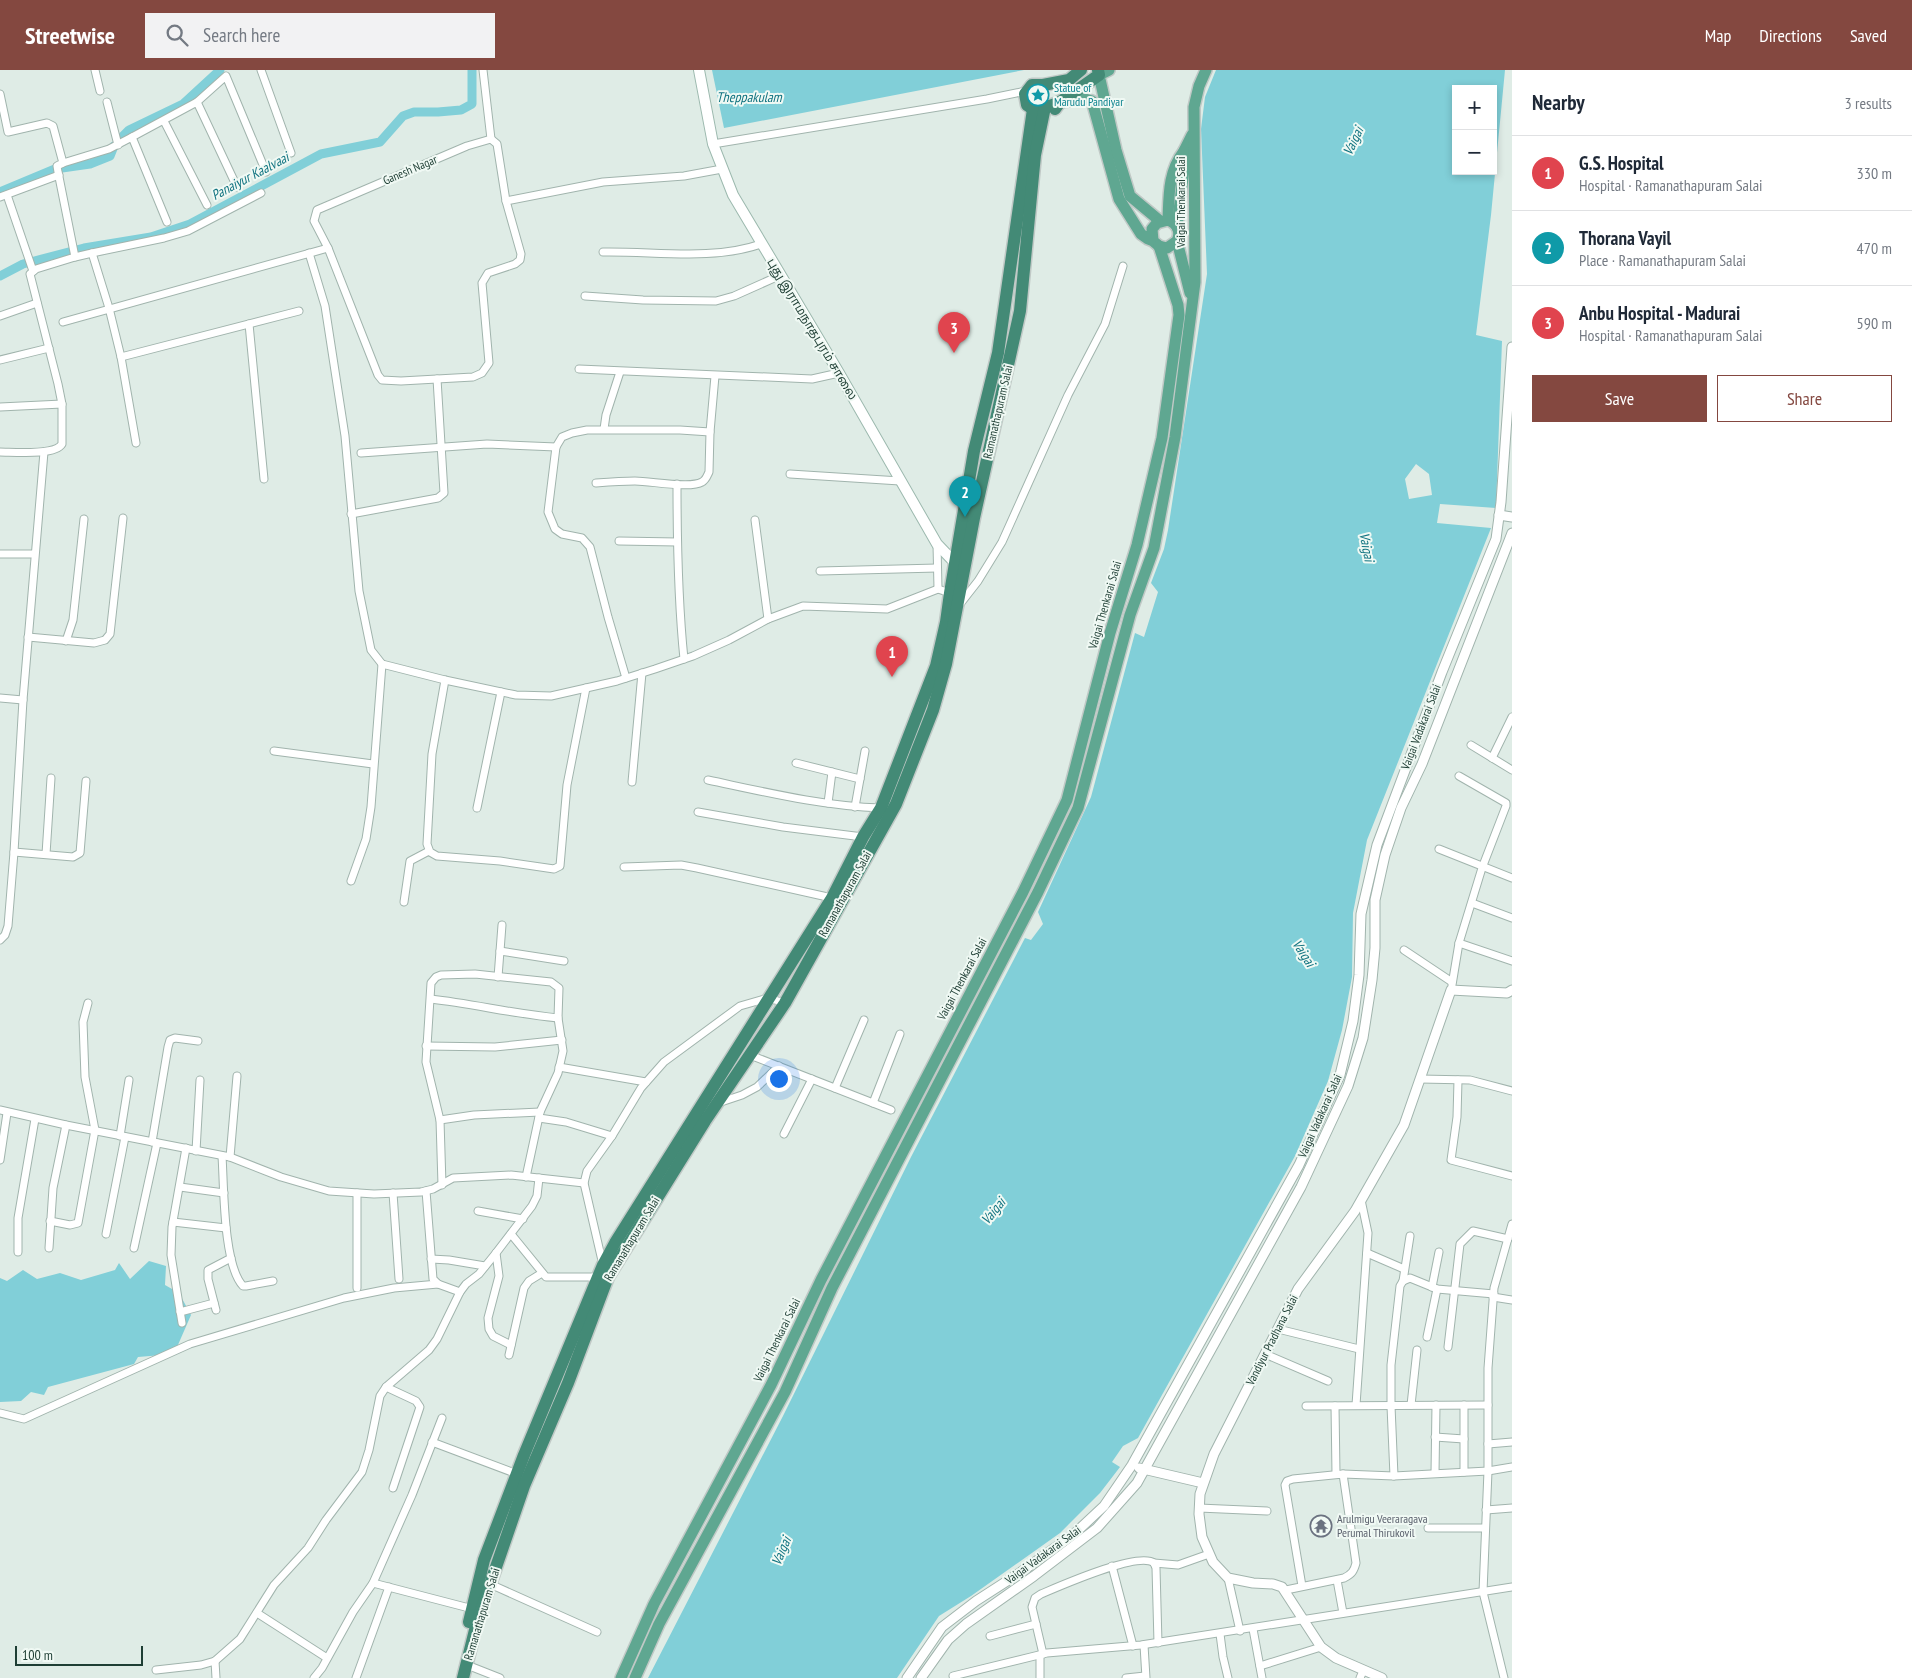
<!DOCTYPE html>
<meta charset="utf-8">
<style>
:root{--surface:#fff;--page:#f2f2f3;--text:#1f2937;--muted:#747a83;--line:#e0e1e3;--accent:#844840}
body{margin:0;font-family:"PT Sans Narrow","Noto Sans Tamil",sans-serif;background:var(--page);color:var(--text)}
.controls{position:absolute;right:15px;top:15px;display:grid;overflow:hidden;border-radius:0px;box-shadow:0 2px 8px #0003}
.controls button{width:45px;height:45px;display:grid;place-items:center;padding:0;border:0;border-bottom:1px solid var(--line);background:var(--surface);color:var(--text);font:25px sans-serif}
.scale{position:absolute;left:15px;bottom:12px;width:128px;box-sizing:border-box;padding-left:5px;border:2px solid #1e3e34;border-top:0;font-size:14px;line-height:18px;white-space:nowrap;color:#1e3e34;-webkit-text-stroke:4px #f0f9f4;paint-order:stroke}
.you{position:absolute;left:778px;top:1008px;width:18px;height:18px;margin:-12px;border:4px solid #fff;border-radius:50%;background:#1a73e8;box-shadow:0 0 0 8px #1a73e833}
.badge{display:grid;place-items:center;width:32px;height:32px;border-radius:50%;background:var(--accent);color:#fff;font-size:16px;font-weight:700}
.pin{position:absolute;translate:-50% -41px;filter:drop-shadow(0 1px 2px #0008)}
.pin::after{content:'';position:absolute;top:26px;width:18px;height:15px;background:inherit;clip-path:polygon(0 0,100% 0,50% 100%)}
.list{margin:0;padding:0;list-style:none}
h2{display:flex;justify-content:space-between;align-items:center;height:65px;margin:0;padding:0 20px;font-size:21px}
h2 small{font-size:16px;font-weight:400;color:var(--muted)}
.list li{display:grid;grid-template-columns:32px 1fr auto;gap:15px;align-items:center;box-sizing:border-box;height:75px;padding:0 20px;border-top:1px solid var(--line)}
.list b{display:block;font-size:19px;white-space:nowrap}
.list p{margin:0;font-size:16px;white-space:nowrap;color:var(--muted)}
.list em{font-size:16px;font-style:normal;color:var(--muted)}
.actions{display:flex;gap:10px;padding:15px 20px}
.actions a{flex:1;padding:11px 0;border:1px solid var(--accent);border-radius:0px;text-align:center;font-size:18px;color:var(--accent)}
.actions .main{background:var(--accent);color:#fff}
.icon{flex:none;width:28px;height:28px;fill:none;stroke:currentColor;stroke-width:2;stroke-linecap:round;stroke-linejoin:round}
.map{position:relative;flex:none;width:1512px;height:1608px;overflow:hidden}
header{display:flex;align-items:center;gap:30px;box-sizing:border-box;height:70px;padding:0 25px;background:var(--accent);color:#fff}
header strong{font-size:24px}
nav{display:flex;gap:28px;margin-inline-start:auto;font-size:18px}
.search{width:350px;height:45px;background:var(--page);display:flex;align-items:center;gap:12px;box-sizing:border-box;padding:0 18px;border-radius:0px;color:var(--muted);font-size:19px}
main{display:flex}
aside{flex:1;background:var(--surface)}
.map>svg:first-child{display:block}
.water{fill:#81cfd8;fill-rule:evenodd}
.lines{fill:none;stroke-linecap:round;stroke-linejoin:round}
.canal{stroke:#81cfd8;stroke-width:9}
.minor-casing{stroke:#a1b4ad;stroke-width:9}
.tertiary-casing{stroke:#a1b4ad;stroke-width:11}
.secondary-casing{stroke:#9cb9ae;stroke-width:12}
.primary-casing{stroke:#c0c9c6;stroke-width:14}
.trunk-casing{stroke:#c0c9c6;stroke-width:15}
.minor{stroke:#fff;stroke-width:7}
.tertiary{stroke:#fff;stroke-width:9}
.secondary{stroke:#fff;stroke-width:10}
.primary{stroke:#5fa791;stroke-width:11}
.trunk{stroke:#438a76;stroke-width:12}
.labels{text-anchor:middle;stroke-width:4;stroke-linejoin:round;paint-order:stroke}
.culture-label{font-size:12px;fill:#0d838f;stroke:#f0f9f4;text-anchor:start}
.street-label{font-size:12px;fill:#1e3e34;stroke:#f0f9f4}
.worship-label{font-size:12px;fill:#5b616d;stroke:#f0f9f4;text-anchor:start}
.water-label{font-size:14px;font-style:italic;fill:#127481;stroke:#f0f9f4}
</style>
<header>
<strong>Streetwise</strong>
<div class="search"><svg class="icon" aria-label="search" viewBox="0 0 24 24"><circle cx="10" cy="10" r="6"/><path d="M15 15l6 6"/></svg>Search here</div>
<nav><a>Map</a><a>Directions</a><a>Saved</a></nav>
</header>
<main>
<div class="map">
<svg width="1512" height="1608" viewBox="0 0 1512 1608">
<rect width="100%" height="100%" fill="#dfece6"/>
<!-- water -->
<g class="water">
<polygon points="712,0 1024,0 724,58"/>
<path d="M1216 0H1505L1491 145 1476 265 1502 271 1496 438 1440 434 1437 453 1491 458 1367 770 1353 843 1352 907 1342 960 1328 1011 1295 1086 1138 1368 1123 1376 1112 1392 1120 1397 1100 1423 1060 1463 971 1526 939 1546 897 1608H648L783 1346 911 1087 1025 868 1031 870 1043 854 1038 842 1091 727 1135 563 1144 567 1158 522 1151 513 1164 479 1168 460 1207 204 1201 59 1205 27ZM1456 19H1493V101H1456ZM1416 394 1429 404 1432 425 1409 429 1405 409Z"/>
<polygon points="149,1191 166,1196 165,1215 179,1223 191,1245 174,1284 138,1287 134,1294 48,1317 44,1325 31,1322 21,1331 0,1332 0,1208 7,1211 23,1200 37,1209 60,1203 81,1210 115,1200 119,1193 130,1209"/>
</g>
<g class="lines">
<!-- canal -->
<g class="canal">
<polyline points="123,66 129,60 183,34 220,0"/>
<polyline points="0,122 55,99 90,94 110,86 114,76"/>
<polyline points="0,206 23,194 84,178 151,167 190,154 321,84 380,72 403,46 414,42 438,42 461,40 472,34 472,0"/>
</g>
<!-- minor casing -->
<g class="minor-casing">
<g id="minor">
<polyline points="95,0 100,21"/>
<polyline points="261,0 291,83"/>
<polyline points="483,0 491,69"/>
<polyline points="0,24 8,62 47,53 53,56 63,93 57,96 58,102 75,187 92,183 109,238 121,287 136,373"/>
<polyline points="107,32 118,75"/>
<polyline points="197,32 226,6 266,102"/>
<polyline points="164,51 207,135"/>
<polyline points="132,67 197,32 237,117"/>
<polyline points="713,74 987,29 1026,21"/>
<polyline points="63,93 109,79 132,67 167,152"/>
<polyline points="7,125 33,201"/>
<polyline points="0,127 59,105"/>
<polyline points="328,178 378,305 382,310 401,311 473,307 482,303 489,293 482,213 488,203 515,194 520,190 521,184 506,131"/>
<path d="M603 182C655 181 712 191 761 174"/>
<polyline points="92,183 164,168 188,161 261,123"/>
<polyline points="309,183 325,236 345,366 359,521 371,580 382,594 445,610 516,625 551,626 617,611 655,599 693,586 729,570 768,549 803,536 887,539 938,519 950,523"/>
<polyline points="585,226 643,230 716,231 734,226 781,205"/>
<polyline points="0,246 37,233"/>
<polyline points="63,252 328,178 314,151 317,140 467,76 491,69 497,74 506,131 603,112 684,106 722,99"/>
<polyline points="249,254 264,409"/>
<polyline points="121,287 299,241"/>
<polyline points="0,290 49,278"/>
<polyline points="579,299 812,309 839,303"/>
<polyline points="0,337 62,334"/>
<polyline points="604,359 606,345 620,302"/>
<path d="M0 382C13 382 55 386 62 374V334L58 314 30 204 36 199 75 187"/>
<polyline points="361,383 487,374 556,377"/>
<polyline points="790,404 900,411"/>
<path d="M596 413C609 412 622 411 635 411 651 411 690 419 702 412 706 410 707 406 709 402L710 362 715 306"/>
<path d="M677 414C677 473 678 531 684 589"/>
<polyline points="351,444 438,428 444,423 437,309"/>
<polyline points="755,450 768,549"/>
<polyline points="619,471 677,472"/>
<polyline points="937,474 938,519"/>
<polyline points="0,484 34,484"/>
<polyline points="820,501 937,498"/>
<polyline points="960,534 978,511 1002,472 1068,325 1105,254 1123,196"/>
<polyline points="28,567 94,573 105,570 110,564 123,448"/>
<polyline points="66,571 73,550 84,449"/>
<polyline points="626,608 608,547 590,477 582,468 562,464 555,459 548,442 556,377 562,367 572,363 587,360 680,360 710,362"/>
<polyline points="445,610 432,684 427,774 430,782 437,786 500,791 554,799 560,796 567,715 586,618"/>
<polyline points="0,628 23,630"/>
<polyline points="1471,675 1512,700"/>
<polyline points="274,681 373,694"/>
<polyline points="1492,688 1512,647"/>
<polyline points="796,693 860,709"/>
<polyline points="1459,706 1506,733 1506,736 1482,798 1459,873 1512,891"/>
<path d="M708 710C765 722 822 736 881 738"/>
<polyline points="632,712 642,603"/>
<polyline points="828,733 832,702"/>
<polyline points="855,737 865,681"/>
<polyline points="477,738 501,622"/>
<polyline points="698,742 783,757 863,767"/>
<polyline points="1439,779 1512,808"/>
<polyline points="14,782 73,787 80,783 86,711"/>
<polyline points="46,784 51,708"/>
<polyline points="624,797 681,795 697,798 832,828"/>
<polyline points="351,811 366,769 371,737 382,594"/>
<polyline points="404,832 410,791 429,781"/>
<polyline points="1472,833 1512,848"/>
<polyline points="0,870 5,865 8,856 14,782 23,630 44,382"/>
<polyline points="1404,880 1452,912"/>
<polyline points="500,881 564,891"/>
<polyline points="498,907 502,855"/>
<polyline points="1452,915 1459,873"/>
<path d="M431 929C474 934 515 944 558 948"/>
<polyline points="426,976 495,977 562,970"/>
<polyline points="750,985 891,1040"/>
<polyline points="559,997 646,1012"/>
<polyline points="1420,1009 1470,1010 1512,1021"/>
<polyline points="1458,1010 1457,1047 1451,1090 1512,1106"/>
<polyline points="835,1018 864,950"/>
<polyline points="718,1033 742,1025 757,1017 779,996"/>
<polyline points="873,1033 900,964"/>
<polyline points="0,1040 66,1055 230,1087 281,1107 329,1121 374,1124 421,1122 433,1119 453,1108 511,1105 584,1113"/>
<polyline points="539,1048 566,1052 612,1066"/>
<polyline points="440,1050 474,1045 540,1042"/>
<polyline points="784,1064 812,1009"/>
<polyline points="120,1066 129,1010"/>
<polyline points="152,1072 168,977 170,970 175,968 198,971"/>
<polyline points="196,1081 200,1010"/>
<path d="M222 1086C224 1115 223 1195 243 1216H246L273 1211"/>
<polyline points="230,1087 237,1006"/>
<polyline points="0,1090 7,1043"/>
<polyline points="442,1115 440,1050 426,992 431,913 436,907 441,905 475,904 551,912 559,918 558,948 563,981 558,1003 540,1042 526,1107"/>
<polyline points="180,1117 224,1123"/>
<polyline points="426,1121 433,1209 438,1214 460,1222"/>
<polyline points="393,1123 399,1209"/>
<polyline points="478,1141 523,1149"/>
<polyline points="50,1151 70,1155 78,1153 95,1060 85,1007 83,952 88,933"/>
<polyline points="173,1152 226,1158"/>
<polyline points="106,1164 125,1067"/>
<polyline points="511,1164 546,1207 598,1207"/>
<polyline points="49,1178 53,1118 66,1055"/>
<polyline points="134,1178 157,1073"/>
<polyline points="18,1182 18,1148 35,1049"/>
<polyline points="496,1183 499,1206 488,1248 489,1259 493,1266 511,1275"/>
<polyline points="1367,1183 1404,1199"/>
<polyline points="431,1189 449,1190 485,1196"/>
<polyline points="603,1195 584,1113 587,1101 612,1066 641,1018 664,992 740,936 768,928 785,933"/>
<polyline points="1403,1211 1410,1166"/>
<polyline points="1432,1217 1439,1182"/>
<polyline points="357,1218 357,1123"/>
<polyline points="1493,1227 1512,1230"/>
<polyline points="216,1240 208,1209 208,1200 231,1188"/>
<polyline points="180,1242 214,1233"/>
<polyline points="182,1253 171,1185 172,1157 186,1078"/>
<polyline points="1278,1259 1359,1279"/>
<polyline points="1427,1267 1437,1219"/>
<polyline points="1448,1277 1460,1174 1473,1161 1508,1169"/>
<polyline points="1265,1284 1328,1311"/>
<polyline points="509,1285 524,1218 529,1211 542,1203"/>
<polyline points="386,1317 416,1331 420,1337 393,1418"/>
<polyline points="1356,1335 1368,1163 1361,1130"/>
<polyline points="1411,1335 1417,1280"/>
<polyline points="1306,1336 1488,1335"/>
<polyline points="1335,1336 1336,1404"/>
<polyline points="0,1343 24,1349 190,1274 344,1228 394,1218 438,1214"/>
<polyline points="1435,1367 1464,1369"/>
<polyline points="432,1372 517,1404"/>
<polyline points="1488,1374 1512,1372"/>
<polyline points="1464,1402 1464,1335"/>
<polyline points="1435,1403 1436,1335"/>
<polyline points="1343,1404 1394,1406 1488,1401 1512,1397"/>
<polyline points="1394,1406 1391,1336 1391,1295 1400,1216 1403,1211 1410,1208 1437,1219 1494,1224"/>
<polyline points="1199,1438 1267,1441"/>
<polyline points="1486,1440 1512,1438"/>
<polyline points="1428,1458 1485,1458"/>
<polyline points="1154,1493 1178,1495 1209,1484"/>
<polyline points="1112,1496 1133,1576"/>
<polyline points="1228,1508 1240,1561"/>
<polyline points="1337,1510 1343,1543"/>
<polyline points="373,1513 412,1425 442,1348"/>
<polyline points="490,1514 597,1562"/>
<path d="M1286 1520 1344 1508C1352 1504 1354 1501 1356 1493L1343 1404 1293 1409 1287 1411 1285 1415 1302 1516"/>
<polyline points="257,1543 327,1588"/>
<polyline points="1253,1559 1262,1608"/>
<polyline points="1220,1564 1223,1587 1228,1608"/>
<polyline points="990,1566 1036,1554"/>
<polyline points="1144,1575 1146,1608"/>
<path d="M1043 1584 1032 1537 1035 1528 1041 1524C1060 1516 1139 1481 1154 1493L1156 1498 1158 1573"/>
<polyline points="1040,1585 1040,1608"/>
<polyline points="215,1591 216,1608"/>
<polyline points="467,1595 500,1608"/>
<polyline points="1260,1596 1321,1577"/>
<polyline points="156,1600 201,1595 215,1591 240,1569 274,1515 308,1478 326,1450 362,1402 369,1380 380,1326 386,1317 429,1280 437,1269 460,1222 466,1214 479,1204 496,1183 532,1136 537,1126 539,1108"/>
<polyline points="953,1606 1047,1583 1141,1575 1512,1517"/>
<polyline points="314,1608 322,1598 353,1542 373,1513 473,1539"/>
<polyline points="356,1608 389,1517"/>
<polyline points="1126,1608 1145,1606"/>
<polyline points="1360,1608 1363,1601"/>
<polyline points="1504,1608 1483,1522 1488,1401 1488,1298 1494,1218 1512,1154"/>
</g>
</g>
<!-- tertiary casing -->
<g class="tertiary-casing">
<g id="tertiary">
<polyline points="1499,445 1512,447"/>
<polyline points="1139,1398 1203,1413"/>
<polyline points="907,1608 942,1557 976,1531 1021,1502 1073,1465 1104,1436 1132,1395 1299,1095 1340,1005 1353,951 1359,905 1361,844 1377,775 1442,602 1496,469 1501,432 1512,277"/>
<polyline points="921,1608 948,1570 966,1554 1034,1506 1097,1458 1137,1413 1301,1117 1348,1016 1363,968 1372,910 1375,878 1375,830 1385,785 1401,738 1422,694 1512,463"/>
<polyline points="1382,1608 1336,1588 1321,1577 1282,1517 1273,1514 1253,1513 1228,1508 1213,1492 1202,1467 1199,1444 1200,1424 1214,1384 1298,1219 1355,1141 1404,1055 1451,920 1507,923 1512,920"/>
</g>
</g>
<!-- secondary casing -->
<g class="secondary-casing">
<polyline id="secondary" points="699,0 713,74 733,125 839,303 937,474 959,497"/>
</g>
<!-- primary casing -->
<g class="primary-casing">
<g id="primary">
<polyline points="1109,0 1099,5 1116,80 1130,126 1160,151"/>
<path d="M1060 32 1085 29 1092 31 1119 129 1141 164 1148 169 1153 171 1159 176 1167 178 1177 171C1181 162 1178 154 1168 150L1157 153 1152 159 1153 171"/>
<path d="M1168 150C1169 125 1168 102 1184 81"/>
<polyline points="1177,157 1185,91 1184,81 1192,65"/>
<polyline points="1177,171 1190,223"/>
<polyline points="621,1608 654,1534 771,1315 821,1210 1023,822 1067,730 1110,563 1137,475 1162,368 1179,245 1178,235 1159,176"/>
<polyline points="635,1608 659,1554 785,1322 832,1218 1038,822 1078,738 1130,545 1154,478 1175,367 1195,212 1194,37 1199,16 1206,0"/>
</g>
</g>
<!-- trunk casing -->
<g class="trunk-casing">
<g id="trunk">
<path d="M1060 32C1049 36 1037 43 1027 35L1025 24 1032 15H1043L1069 10 1081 0"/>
<polyline points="1055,39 1060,32 1099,5 1098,0"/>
<polyline points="469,1552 484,1490 524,1385 603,1195 615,1173 832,828 863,767 881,738 936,596 946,552 950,523 974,381 998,283 1033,39"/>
<polyline points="463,1608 477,1552 524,1416 568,1313 608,1207 705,1051 785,933 896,734 933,640 946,594 974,448 1020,241 1035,85 1045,37"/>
</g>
</g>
<!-- minor -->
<use href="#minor" class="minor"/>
<!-- tertiary -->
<use href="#tertiary" class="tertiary"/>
<!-- secondary -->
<use href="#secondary" class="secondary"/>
<!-- primary -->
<use href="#primary" class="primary"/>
<!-- trunk -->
<use href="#trunk" class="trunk"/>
</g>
<!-- icons -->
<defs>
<g id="sight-ring" transform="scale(1.125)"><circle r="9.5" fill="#f0f9f4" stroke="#0f9aa8" stroke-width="1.5"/><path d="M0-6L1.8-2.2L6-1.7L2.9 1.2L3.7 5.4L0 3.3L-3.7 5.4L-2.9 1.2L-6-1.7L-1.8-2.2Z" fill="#0f9aa8"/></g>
<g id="temple-ring" transform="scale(1.125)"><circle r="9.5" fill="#f0f9f4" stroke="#6b7280" stroke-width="1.5"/><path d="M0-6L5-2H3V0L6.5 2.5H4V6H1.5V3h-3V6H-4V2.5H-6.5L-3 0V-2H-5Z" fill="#6b7280"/></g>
</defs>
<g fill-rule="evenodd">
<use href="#sight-ring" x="1038" y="25"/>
<use href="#temple-ring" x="1321" y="1456"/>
</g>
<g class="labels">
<!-- culture labels -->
<g class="culture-label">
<text x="1054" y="22">Statue of<tspan x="1054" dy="14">Marudu Pandiyar</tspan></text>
</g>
<!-- street labels -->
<g class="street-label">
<text transform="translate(410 100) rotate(-23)" y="4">Ganesh Nagar</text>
<text transform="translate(1181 132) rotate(-90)" y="4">Vaigai Thenkarai Salai</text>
<text transform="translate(812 259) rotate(59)" y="4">புது இராமநாதபுரம் சாலை</text>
<text transform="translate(998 342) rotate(-77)" y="4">Ramanathapuram Salai</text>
<text transform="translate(1105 535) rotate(-74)" y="4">Vaigai Thenkarai Salai</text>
<text transform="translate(1421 657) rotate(-69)" y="4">Vaigai Vadakarai Salai</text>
<text transform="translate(845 824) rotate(-61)" y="4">Ramanathapuram Salai</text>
<text transform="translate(962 909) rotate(-62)" y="4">Vaigai Thenkarai Salai</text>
<text transform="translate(1320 1046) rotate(-66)" y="4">Vaigai Vadakarai Salai</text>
<text transform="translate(632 1169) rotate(-59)" y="4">Ramanathapuram Salai</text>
<text transform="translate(777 1270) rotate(-64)" y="4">Vaigai Thenkarai Salai</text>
<text transform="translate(1272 1270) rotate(-63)" y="4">Vandiyur Pradhana Salai</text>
<text transform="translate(1043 1485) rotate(-36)" y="4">Vaigai Vadakarai Salai</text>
<text transform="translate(482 1544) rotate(-73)" y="4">Ramanathapuram Salai</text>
</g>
<!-- worship labels -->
<g class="worship-label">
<text x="1337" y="1453">Arulmigu Veeraragava<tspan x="1337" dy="14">Perumal Thirukovil</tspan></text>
</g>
<!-- water labels -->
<g class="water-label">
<text x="749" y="32">Theppakulam</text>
<text transform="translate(1353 71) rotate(-65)" y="5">Vaigai</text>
<text transform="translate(250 106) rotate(-28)" y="5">Panaiyur Kaalvaai</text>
<text transform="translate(1367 477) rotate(79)" y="5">Vaigai</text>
<text transform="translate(1304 883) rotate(57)" y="5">Vaigai</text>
<text transform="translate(993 1141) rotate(-51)" y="5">Vaigai</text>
<text transform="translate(781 1481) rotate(-67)" y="5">Vaigai</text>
</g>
</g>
</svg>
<div class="controls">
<button>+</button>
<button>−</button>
</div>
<div class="scale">100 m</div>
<div class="you"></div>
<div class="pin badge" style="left:892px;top:607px;background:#e0444e">1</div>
<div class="pin badge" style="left:965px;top:447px;background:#0f9aa8">2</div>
<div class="pin badge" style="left:954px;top:283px;background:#e0444e">3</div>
</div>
<aside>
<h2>Nearby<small>3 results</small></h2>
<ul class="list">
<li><span class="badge" style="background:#e0444e">1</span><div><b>G.S. Hospital</b><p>Hospital · Ramanathapuram Salai</p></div><em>330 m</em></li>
<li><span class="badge" style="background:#0f9aa8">2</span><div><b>Thorana Vayil</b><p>Place · Ramanathapuram Salai</p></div><em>470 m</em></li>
<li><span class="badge" style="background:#e0444e">3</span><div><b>Anbu Hospital - Madurai</b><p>Hospital · Ramanathapuram Salai</p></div><em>590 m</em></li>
</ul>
<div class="actions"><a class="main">Save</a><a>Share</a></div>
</aside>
</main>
